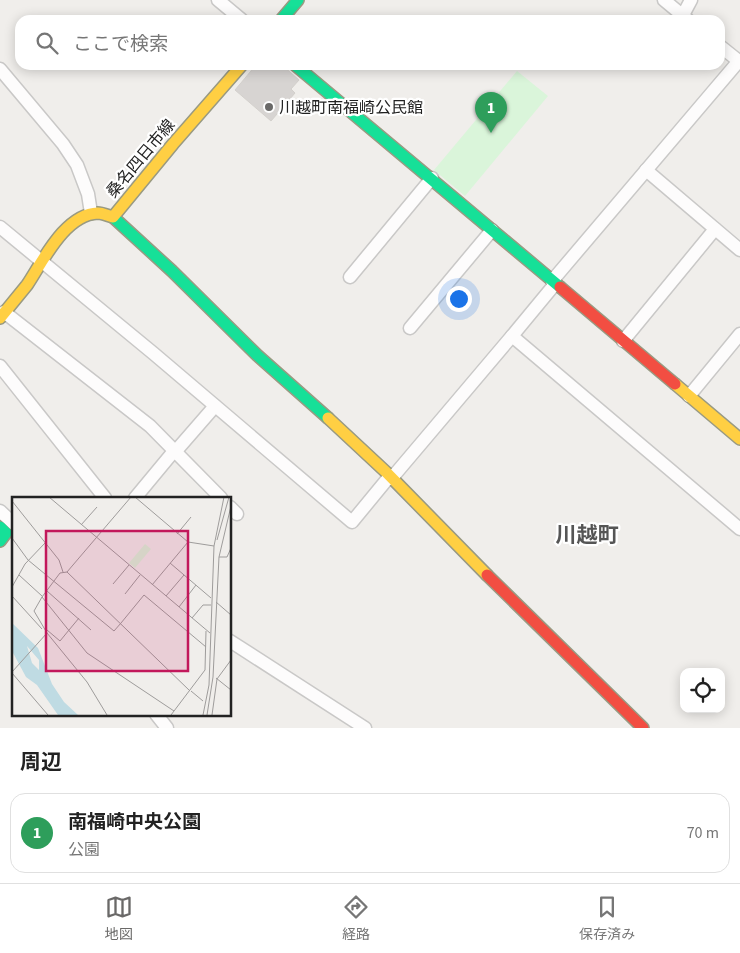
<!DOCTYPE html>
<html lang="ja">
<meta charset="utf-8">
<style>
:root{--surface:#fff;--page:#f6f6f6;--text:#222;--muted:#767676;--line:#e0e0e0;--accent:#6a6968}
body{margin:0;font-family:"Source Sans 3","Noto Sans JP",sans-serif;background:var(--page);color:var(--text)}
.controls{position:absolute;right:15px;bottom:15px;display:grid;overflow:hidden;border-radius:10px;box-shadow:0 2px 12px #0003}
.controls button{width:45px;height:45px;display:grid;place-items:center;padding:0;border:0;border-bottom:1px solid var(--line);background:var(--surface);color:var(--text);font:25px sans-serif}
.you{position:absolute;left:458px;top:298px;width:18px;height:18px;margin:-12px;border:4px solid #fff;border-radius:50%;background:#1a73e8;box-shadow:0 0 0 8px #1a73e833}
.badge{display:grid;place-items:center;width:32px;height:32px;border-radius:50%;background:var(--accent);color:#fff;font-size:16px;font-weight:700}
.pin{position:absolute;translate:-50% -41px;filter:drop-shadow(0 1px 2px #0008)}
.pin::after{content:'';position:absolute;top:26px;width:18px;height:15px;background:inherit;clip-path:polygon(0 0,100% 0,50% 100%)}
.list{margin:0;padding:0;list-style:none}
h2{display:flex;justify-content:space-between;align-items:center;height:65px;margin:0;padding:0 20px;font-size:21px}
h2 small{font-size:16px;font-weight:400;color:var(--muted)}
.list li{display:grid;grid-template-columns:32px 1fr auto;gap:15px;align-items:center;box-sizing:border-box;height:80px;margin:0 10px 10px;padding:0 10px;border:1px solid var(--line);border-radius:15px}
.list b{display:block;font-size:19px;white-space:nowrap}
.list p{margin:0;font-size:16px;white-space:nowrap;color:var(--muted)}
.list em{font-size:16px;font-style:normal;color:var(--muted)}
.icon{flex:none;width:28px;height:28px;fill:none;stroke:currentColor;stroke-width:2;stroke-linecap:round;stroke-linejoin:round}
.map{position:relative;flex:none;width:740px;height:728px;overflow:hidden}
.search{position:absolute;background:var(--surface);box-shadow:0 2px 12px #0003;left:15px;right:15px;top:15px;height:55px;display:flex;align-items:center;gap:12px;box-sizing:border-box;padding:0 18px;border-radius:15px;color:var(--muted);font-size:19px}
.sheet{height:155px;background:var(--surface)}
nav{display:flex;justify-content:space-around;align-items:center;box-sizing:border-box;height:70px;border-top:1px solid var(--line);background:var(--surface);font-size:14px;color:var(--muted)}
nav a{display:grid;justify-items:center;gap:2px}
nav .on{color:var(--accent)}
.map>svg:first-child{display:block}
.park{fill:#daf5da}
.building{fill:#d7d4d2;stroke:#d3d0cc}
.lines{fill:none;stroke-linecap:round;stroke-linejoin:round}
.street-casing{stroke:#c9c8c7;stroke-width:15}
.fast-casing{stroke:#999a82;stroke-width:14}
.slow-casing{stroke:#999a82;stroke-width:14}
.jam-casing{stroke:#999a82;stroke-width:14}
.street{stroke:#fdfcfc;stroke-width:12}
.fast{stroke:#16e098;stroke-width:11}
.slow{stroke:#ffcf43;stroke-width:11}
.jam{stroke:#f24e42;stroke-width:11}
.poi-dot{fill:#6a6968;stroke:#fff;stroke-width:2}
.labels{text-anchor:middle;stroke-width:4.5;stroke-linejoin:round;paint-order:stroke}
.poi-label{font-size:16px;fill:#222;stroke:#fff;text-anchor:start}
.street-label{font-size:16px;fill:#222;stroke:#fff}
.district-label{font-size:21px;font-weight:bold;fill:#555;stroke:#fff}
.inset-road{fill:none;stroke:#9e9c9b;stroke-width:1}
.view{fill:#c2185b;fill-opacity:0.15;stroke:#c2185b;stroke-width:2.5}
.inset-edge{fill:none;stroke:#222;stroke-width:2.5}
</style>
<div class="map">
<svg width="740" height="728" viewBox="0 0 740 728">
<rect width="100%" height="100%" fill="#f0eeeb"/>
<!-- park -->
<polygon class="park" points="517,71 548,96 465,196 434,170"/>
<!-- building -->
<polygon class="building" points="256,65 282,65 299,80 291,89 295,93 271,121 235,90"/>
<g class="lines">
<!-- street casing -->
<g class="street-casing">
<g id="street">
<polyline points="218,0 242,20"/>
<polyline points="664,0 688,20"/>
<polyline points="683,15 691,0"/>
<polyline points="720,46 740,62"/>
<polyline points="0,69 63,144 77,165 88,194 91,213"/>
<polyline points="646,170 740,250"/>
<polyline points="0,227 153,353 352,522 389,477"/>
<polyline points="350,277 432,178"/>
<polyline points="552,281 738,62"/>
<polyline points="4,312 150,426 221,498"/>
<polyline points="410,328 492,230"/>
<polyline points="512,336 555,284"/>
<polyline points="623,341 715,229"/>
<polyline points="0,366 105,498"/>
<polyline points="689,396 740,334"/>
<polyline points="175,452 215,406"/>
<polyline points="391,479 512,336 740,529"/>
<polyline points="135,498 174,451"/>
<polyline points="230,507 237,514"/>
<polyline points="0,511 14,524"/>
<polyline points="230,641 365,728"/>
<polyline points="156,714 167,728"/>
</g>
</g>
<!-- fast casing -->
<g class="fast-casing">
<g id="fast">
<polyline points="281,20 298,0"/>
<polyline points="295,65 560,287"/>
<polyline points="113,217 172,271 257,355 328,418"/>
<polyline points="0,527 6,533 0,541"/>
</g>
</g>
<!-- slow casing -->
<g class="slow-casing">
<g id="slow">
<path d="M0 318C9 307 18 296 27 285 43 261 65 214 98 213 103 213 108 216 113 217L173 144 242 65"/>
<polyline points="675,384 740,439"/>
<polyline points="328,418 386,472 487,575"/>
</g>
</g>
<!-- jam casing -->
<g class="jam-casing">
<g id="jam">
<polyline points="560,287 675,384"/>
<polyline points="487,575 643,728"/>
</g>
</g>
<!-- street -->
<use href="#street" class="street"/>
<!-- fast -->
<use href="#fast" class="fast"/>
<!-- slow -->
<use href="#slow" class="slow"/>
<!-- jam -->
<use href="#jam" class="jam"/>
</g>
<!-- markers -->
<circle class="poi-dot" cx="269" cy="107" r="5"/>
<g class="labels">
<!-- poi labels -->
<g class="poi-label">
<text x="279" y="113">川越町南福崎公民館</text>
</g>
<!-- street labels -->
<g class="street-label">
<text transform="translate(140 158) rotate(-50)" y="6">桑名四日市線</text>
</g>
<!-- district labels -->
<g class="district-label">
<text x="587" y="542">川越町</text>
</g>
</g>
<!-- overview -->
<g transform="translate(12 497)">
<rect width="219" height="219" fill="#f0eeeb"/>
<path d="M133 47 139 52 123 71 117 66Z" fill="#daf5da"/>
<path d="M0 126 26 151 40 187 52 205 66 218H46L25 188 14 180 0 154ZM15 149 27 163V173L20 166Z" fill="#bfdbe3" fill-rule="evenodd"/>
<path class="inset-road" d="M37 0 198 136M123 0 176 45 202 49M0 4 47 63 51 75M69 28 85 10M165 37 179 20M0 41 16 63 102 134 109 126M205 43 217 0M207 60H215L219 51M158 66 199 101M55 75 178 194M7 78 30 99M101 87 117 68M140 88 176 45M0 90 13 67 33 46M35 94 79 133M113 97 128 78M0 99 30 132M154 99 172 78M30 100 75 156 162 214M204 105 219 118M167 110 184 88M180 121 191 108H199M109 126 132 98 194 150M35 133 48 144 57 133M57 133 67 121M35 136 75 185 95 218M0 175 35 136 22 114 30 100 48 76 55 75 119 0M0 176 36 218M204 181 219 193M179 194 191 204M159 218 193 173 194 134M191 218 197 188 202 49 212 0M195 218 201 180 207 60 219 9M200 218 205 182 219 163"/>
<path class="view" d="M34 34H176V174H34Z"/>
<rect width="219" height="219" class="inset-edge"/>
</g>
</svg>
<div class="controls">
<button><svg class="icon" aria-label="locate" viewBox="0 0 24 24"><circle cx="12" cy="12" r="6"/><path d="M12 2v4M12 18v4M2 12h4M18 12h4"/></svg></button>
</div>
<div class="you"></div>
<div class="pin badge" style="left:491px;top:133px;background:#2e9e5b">1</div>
<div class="search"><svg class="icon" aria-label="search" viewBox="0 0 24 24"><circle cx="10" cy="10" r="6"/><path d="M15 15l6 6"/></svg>ここで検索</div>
</div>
<section class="sheet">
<h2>周辺<small></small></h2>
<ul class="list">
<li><span class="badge" style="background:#2e9e5b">1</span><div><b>南福崎中央公園</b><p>公園</p></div><em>70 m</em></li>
</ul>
</section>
<nav>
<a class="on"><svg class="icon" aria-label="map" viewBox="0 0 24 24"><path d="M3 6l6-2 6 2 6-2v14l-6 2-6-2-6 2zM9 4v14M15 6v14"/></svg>地図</a>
<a><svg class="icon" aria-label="directions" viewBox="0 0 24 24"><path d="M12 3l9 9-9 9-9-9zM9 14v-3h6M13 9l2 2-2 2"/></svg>経路</a>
<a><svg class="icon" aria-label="saved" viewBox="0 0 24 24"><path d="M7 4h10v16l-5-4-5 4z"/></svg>保存済み</a>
</nav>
